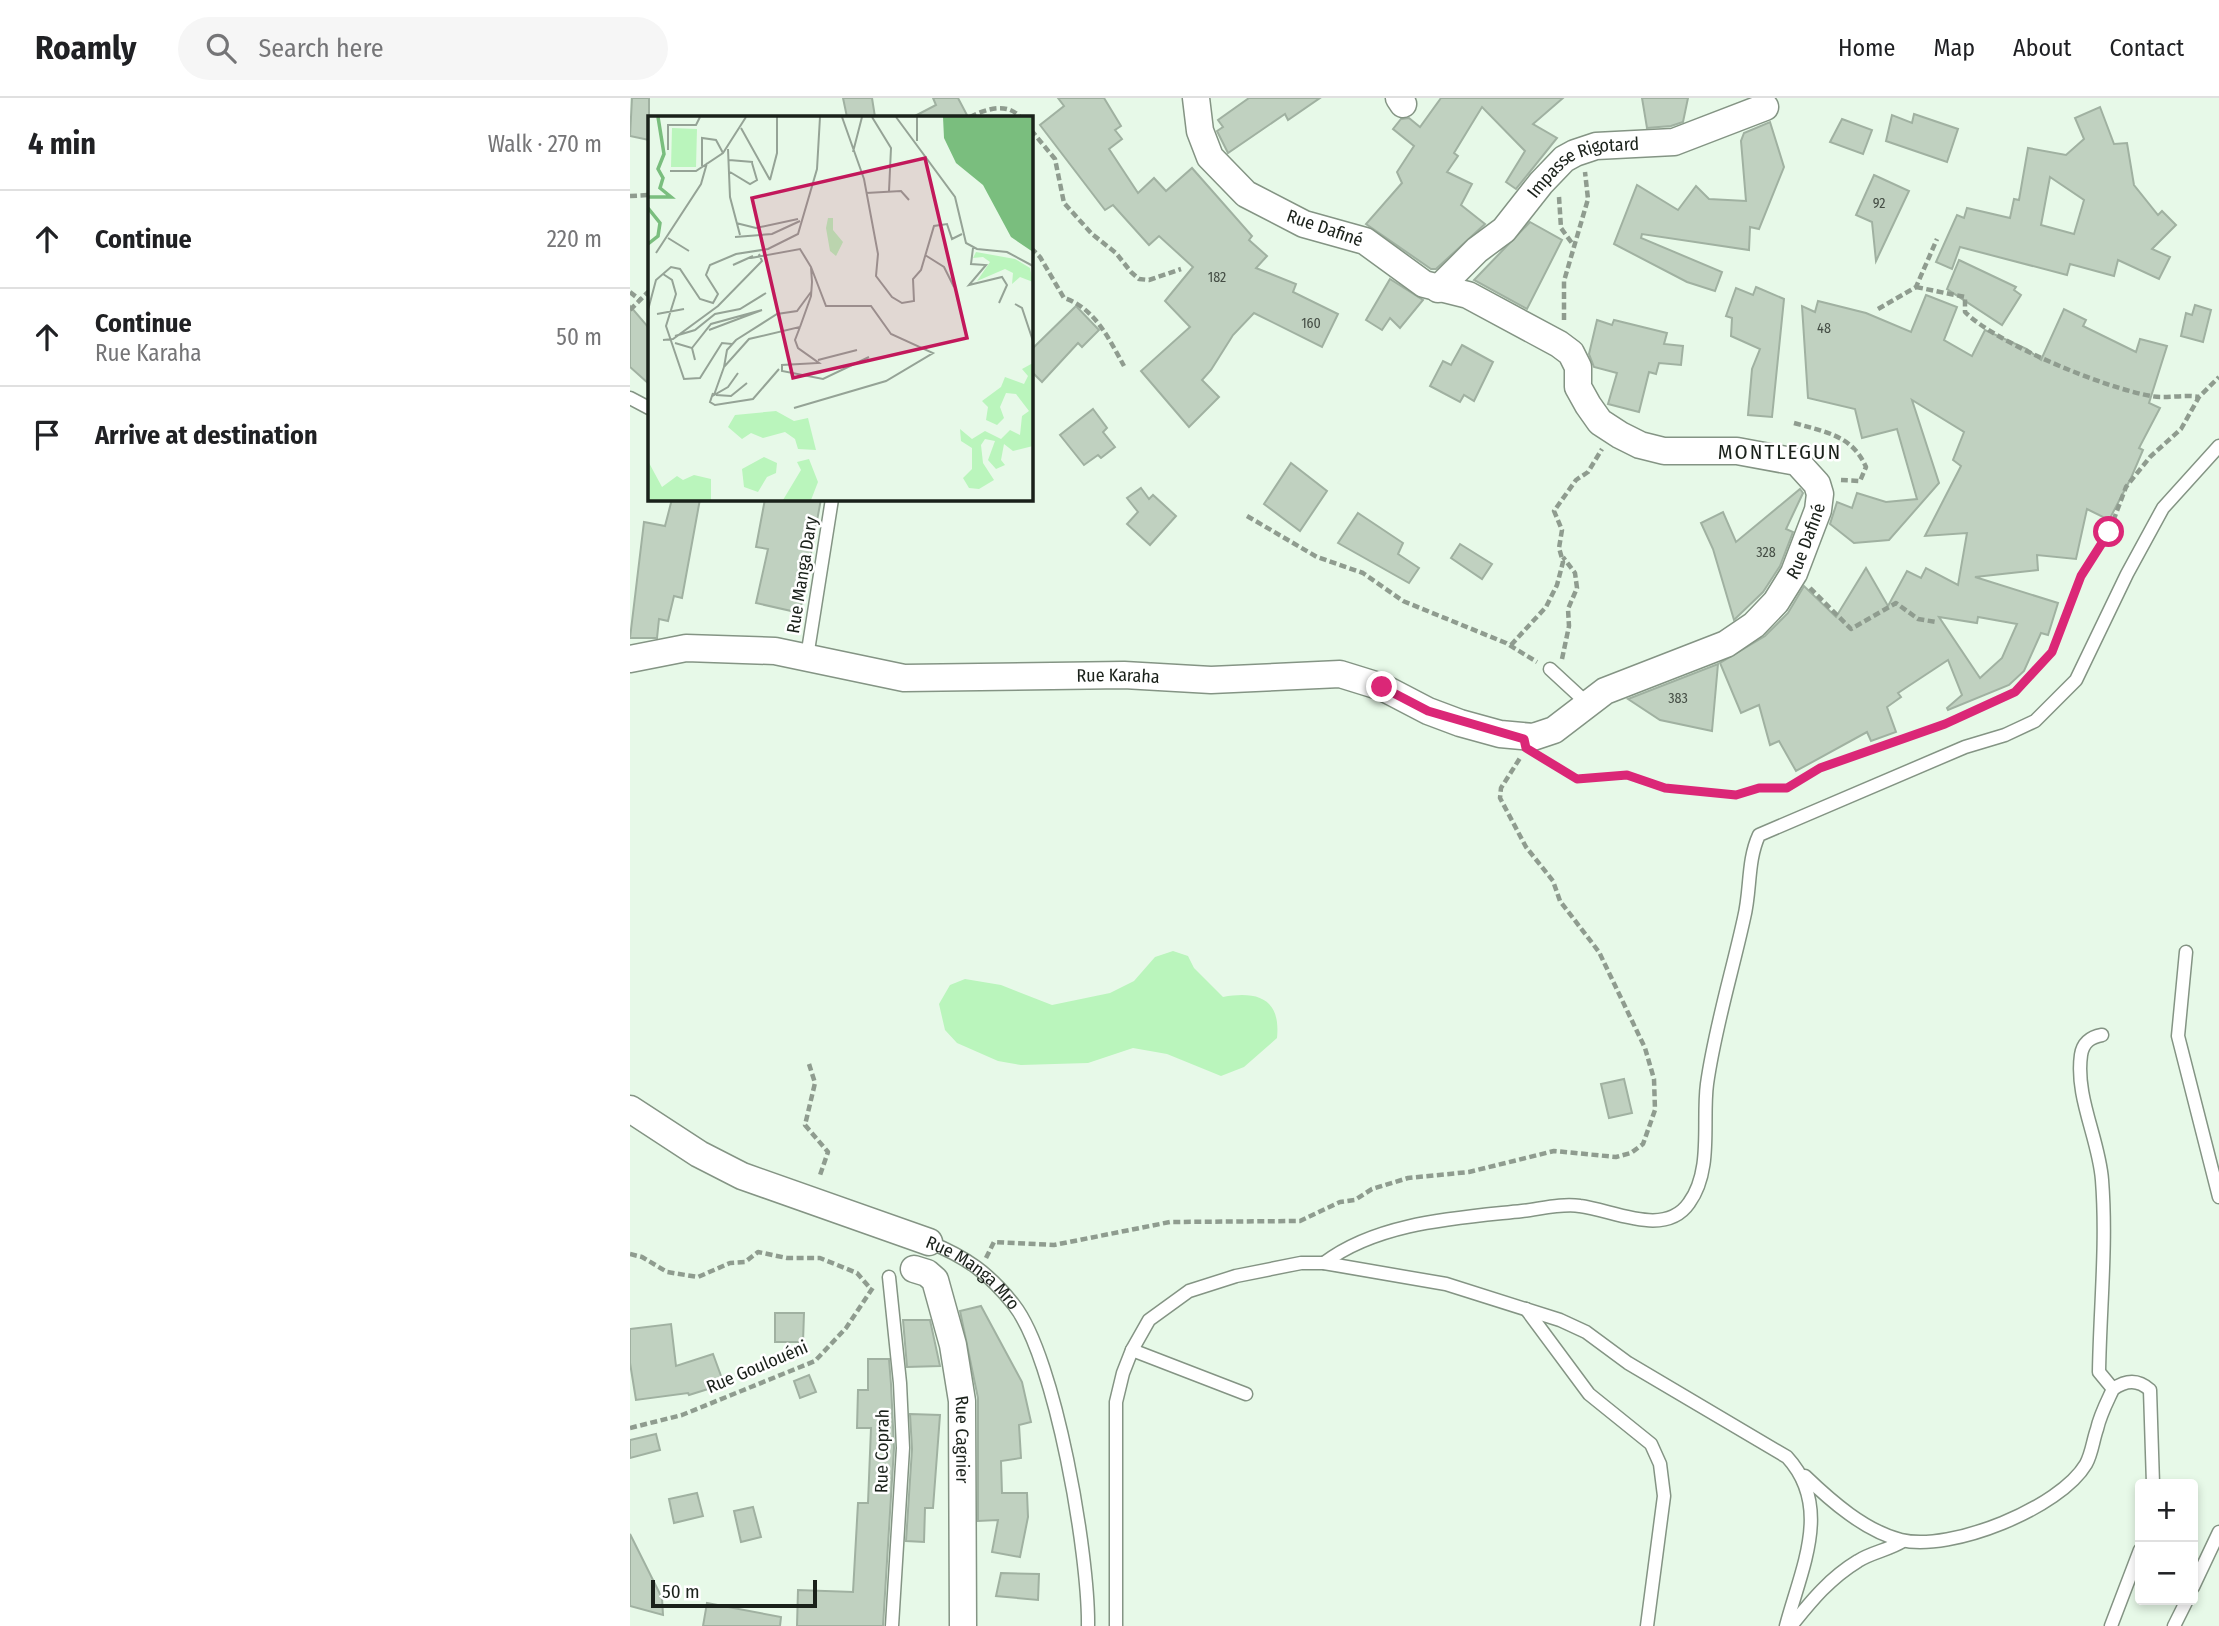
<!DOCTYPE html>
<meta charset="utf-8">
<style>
:root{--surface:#fff;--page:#f6f6f6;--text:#202124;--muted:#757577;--line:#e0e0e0}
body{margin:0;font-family:"Fira Sans Condensed",sans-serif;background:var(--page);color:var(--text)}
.controls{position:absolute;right:21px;bottom:21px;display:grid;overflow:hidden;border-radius:7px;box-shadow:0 4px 10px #0003}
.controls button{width:63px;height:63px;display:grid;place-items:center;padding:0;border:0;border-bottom:2px solid var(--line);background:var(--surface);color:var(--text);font:35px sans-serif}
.scale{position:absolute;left:21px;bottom:18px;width:166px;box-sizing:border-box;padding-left:7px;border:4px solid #1a211a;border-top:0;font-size:19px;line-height:24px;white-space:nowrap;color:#1a211a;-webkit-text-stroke:5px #fff;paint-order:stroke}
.stop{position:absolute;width:21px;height:21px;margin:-16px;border:5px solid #db2777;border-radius:50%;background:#fff}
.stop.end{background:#db2777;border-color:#fff;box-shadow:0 2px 7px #0008}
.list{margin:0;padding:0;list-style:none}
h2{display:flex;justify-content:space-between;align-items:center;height:91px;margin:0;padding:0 28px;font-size:30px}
h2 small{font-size:23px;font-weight:400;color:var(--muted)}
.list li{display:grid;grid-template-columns:46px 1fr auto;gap:21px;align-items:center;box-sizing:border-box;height:98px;padding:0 28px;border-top:2px solid var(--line)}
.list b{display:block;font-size:26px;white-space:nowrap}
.list p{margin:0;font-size:23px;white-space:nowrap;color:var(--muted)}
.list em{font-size:23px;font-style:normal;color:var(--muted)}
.icon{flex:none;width:38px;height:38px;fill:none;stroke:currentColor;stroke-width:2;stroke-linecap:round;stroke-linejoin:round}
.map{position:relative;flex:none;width:1589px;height:1528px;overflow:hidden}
header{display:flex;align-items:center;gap:42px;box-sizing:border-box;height:98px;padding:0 35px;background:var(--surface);border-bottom:2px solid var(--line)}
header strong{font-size:33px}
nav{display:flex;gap:38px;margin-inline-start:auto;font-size:24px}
.search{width:490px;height:63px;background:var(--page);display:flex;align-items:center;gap:18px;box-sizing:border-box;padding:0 24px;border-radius:38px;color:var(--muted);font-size:26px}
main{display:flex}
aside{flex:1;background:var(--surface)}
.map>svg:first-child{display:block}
.green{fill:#baf5bc}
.building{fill:#c0d1c0;stroke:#a0b1a1;stroke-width:2;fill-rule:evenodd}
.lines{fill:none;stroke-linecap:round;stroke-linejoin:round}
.lane-casing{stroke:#849484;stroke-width:15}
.street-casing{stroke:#849484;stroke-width:29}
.path{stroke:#8f9c8f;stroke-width:4.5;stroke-dasharray:7 3.5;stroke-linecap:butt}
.lane{stroke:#fff;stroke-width:12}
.street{stroke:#fff;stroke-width:26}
.route{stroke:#db2777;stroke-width:9}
.labels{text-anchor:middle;stroke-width:5;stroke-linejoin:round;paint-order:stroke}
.number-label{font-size:14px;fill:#444d44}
.street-label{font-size:18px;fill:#1a211a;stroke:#fff}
.quarter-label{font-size:21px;letter-spacing:2px;fill:#1a211a;stroke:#fff}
.inset-river{fill:none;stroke:#7abe7e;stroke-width:3.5}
.inset-road{fill:none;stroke:#95a396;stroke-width:2}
.view{fill:#c2185b;fill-opacity:0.15;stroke:#c2185b;stroke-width:3.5}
.inset-edge{fill:none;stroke:#1a211a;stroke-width:3.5}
</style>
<header>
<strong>Roamly</strong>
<div class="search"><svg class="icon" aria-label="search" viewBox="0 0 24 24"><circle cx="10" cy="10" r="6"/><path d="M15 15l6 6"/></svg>Search here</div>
<nav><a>Home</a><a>Map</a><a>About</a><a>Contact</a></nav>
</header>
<main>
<aside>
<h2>4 min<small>Walk · 270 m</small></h2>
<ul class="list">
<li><svg class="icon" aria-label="ahead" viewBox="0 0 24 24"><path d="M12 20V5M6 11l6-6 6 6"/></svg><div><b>Continue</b></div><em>220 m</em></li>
<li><svg class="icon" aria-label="ahead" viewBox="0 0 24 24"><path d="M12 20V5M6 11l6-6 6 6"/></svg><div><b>Continue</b><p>Rue Karaha</p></div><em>50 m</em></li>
<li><svg class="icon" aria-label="arrive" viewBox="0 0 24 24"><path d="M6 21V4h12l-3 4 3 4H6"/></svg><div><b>Arrive at destination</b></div></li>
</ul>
</aside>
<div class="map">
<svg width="1589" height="1528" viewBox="0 0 1589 1528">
<rect width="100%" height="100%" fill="#e7f9e8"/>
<!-- green -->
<path class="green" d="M543 853 558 858 564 870 593 899C627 893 651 900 647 940L614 969 591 978 537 956 503 950 458 965 391 967 368 963 327 945 315 932 309 906 320 887 335 881 371 887 422 907 480 895 504 883 525 859Z"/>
<!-- building -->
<g class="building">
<polygon points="2,0 19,0 19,42 0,38"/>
<polygon points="213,0 242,0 245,19 217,19"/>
<polygon points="303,0 328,0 338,19 283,19 306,7"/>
<polygon points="428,0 474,0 491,28 485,32 492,41 479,51 508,95 524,80 536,93 562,70 622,138 619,142 637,158 626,170 666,186 663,194 708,216 692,249 624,215 603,237 581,272 572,282 589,299 559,329 511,273 560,229 535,203 563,169 529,138 519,147 483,107 475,112 410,27 434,8"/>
<polygon points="619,0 690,0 658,22 655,16 598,55 587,33 593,29 588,22"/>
<polygon points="811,0 933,0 903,26 927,40 886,91 876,84 895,53 852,9 824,55 828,58 817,74 842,86 831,107 855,126 806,171 801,171 736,126 772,85 767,74 784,48 763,31 771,21 779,20 790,29"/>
<polygon points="1012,0 1058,0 1053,24 1041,28 1017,30"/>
<path d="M1470 9 1484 46 1497 45 1504 87 1528 117 1532 113 1546 127 1522 151 1540 159 1529 181 1488 162 1484 178 1440 166 1437 177 1330 149 1322 171 1306 164 1327 117 1334 120 1337 110 1380 120 1384 101 1389 102 1398 50 1436 57 1454 41 1445 20ZM1420 79 1454 102 1444 136 1411 127Z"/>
<polygon points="1284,16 1328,31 1317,64 1256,43 1262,17 1282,25"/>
<polygon points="1212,21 1242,32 1233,56 1200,44"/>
<polygon points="1140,24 1154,69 1129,131 1120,129 1119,152 1012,136 1011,140 1092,174 1085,193 1057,184 984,146 1007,87 1048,112 1066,88 1079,101 1116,103 1111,43 1114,35"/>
<polygon points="1244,77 1279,93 1246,163 1242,124 1226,117"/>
<polygon points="900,124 932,142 897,211 844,182"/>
<polygon points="1329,162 1386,189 1384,192 1391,197 1372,227 1317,191"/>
<polygon points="760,181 793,202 770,230 760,220 752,232 736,222"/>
<polygon points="1126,189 1154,201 1142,319 1118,317 1122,271 1130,251 1101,238 1102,220 1096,218 1106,190 1123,197"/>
<path d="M1296 197 1327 209 1314 242 1342 258 1355 232 1397 251 1411 262 1434 211 1456 222 1453 228 1506 254 1510 241 1537 248 1519 305 1530 310 1509 350 1513 352 1501 380 1479 422 1457 411 1446 461 1407 457 1408 472 1345 479 1428 505 1418 537 1411 535 1394 573 1379 587 1318 612 1317 610 1332 597 1318 562 1268 595 1271 599 1257 609 1266 634 1241 643 1237 634 1166 673 1149 643 1140 647 1129 607 1111 615 1090 565 1135 538 1158 515 1174 488 1206 519 1236 470 1258 508 1277 473 1291 480 1296 470 1328 487 1337 435 1295 438 1331 368 1323 362 1334 334 1282 302 1309 385 1259 442 1224 445 1200 426 1207 404 1222 410 1227 395 1256 404 1287 401 1267 331 1232 340 1225 311 1178 300 1172 208 1185 214 1188 203 1236 215 1281 234ZM1309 519 1347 525 1348 519 1387 526 1372 560 1350 580Z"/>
<polygon points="1565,207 1581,212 1573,244 1551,238 1556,215 1562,217"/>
<polygon points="0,208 19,230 19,286 0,269"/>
<polygon points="446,208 469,232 452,249 448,245 412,284 401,273 401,252"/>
<polygon points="967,222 982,227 984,222 1037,235 1034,246 1053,248 1051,267 1029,265 1026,276 1019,274 1009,314 978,306 987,275 964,269 959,256"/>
<polygon points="832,247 863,264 844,303 834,297 830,304 800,288 813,263 821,267"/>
<polygon points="463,311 477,330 473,334 485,349 471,360 468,357 454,367 430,337"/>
<polygon points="661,365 697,393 670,433 634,406"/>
<polygon points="511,390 519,401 523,397 546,418 520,447 497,426 508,414 497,400"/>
<polygon points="1170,391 1173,395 1156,431 1163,434 1150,468 1133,494 1104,522 1083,451 1071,425 1093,414 1106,444"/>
<polygon points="42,401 70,401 52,500 44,498 38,523 29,521 27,540 0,540 14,424 35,428"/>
<polygon points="135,401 191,401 170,515 126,505 138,451 126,449"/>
<polygon points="728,415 773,445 768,456 789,470 779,485 708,445"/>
<polygon points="830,446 862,466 852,481 821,460"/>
<polygon points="1088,566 1082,633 1030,622 998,601"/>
<polygon points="994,981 1002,1015 979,1020 971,986"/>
<polygon points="351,1208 392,1284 401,1324 389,1327 391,1360 371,1363 372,1395 397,1395 398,1419 390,1459 362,1454 368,1422 348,1423 348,1300 330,1213"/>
<polygon points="145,1215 174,1215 173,1244 145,1244"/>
<polygon points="273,1222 300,1222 310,1268 277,1269"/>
<polygon points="41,1226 46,1268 83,1256 94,1286 59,1297 58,1295 6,1302 0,1265 0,1231"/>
<polygon points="238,1261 259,1261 261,1286 264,1350 253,1528 167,1528 168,1492 223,1494 228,1405 238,1405 241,1330 227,1330 228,1292 238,1292"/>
<polygon points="179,1277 186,1294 170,1300 164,1283"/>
<polygon points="280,1316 310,1317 303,1410 295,1410 294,1444 276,1443 282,1351"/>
<polygon points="26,1336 30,1352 0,1360 0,1342"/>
<polygon points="67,1395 73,1418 44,1425 39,1401"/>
<polygon points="123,1409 131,1439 111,1444 104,1413"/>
<polygon points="0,1436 32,1500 33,1517 0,1508"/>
<polygon points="371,1475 409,1476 408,1502 366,1498"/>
<polygon points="77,1505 151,1519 150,1528 73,1528"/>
</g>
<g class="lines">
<!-- lane casing -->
<g class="lane-casing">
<g id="lane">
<polyline points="0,300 19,310"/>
<polyline points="177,559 202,401"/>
<polyline points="920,571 959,607"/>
<polyline points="1556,854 1548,938 1589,1099"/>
<path d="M1472 937C1461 939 1453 944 1451 957 1445 999 1469 1041 1472 1082 1477 1146 1470 1210 1469 1274L1483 1291"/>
<path id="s1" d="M299 1144C336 1159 359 1175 384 1207 426 1261 459 1458 458 1528"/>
<path d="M694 1165C748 1124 827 1120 892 1113 910 1111 932 1105 950 1108 983 1112 1035 1140 1059 1105 1083 1072 1072 1023 1077 986 1085 929 1102 875 1114 820 1121 792 1117 763 1129 737L1335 649 1375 637 1405 623 1446 582 1497 476 1533 410 1589 348"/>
<polyline points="259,1179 270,1285 273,1350 262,1528"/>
<polyline points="896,1211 959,1296 1021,1346 1030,1366 1034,1398 1017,1528"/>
<polyline points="502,1252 616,1296"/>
<path d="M1175 1378C1201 1403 1235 1433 1271 1442 1321 1454 1430 1410 1456 1366 1462 1355 1463 1342 1467 1331 1470 1317 1477 1304 1483 1291 1496 1282 1508 1281 1520 1292L1523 1386"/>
<polyline points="1563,1489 1589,1434"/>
<path d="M486 1528V1304L493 1275 502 1252 519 1222 559 1193 606 1178 671 1165H694L816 1186 930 1222 956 1234 998 1265 1157 1359C1203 1409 1171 1471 1156 1528"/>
<path d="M1161 1528C1182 1502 1200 1480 1228 1463 1242 1454 1259 1452 1273 1443"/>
<polyline points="1481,1528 1510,1452"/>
<polyline points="1544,1528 1557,1502"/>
</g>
</g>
<!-- street casing -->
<g class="street-casing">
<g id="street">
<polyline points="769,0 773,6"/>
<path id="s2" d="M808 191 847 152 874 132 911 85 934 61 945 55 966 48 1044 44 1135 9"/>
<path id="s3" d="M0 561 56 550 145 553 274 580 494 577 581 582 710 576 752 589 798 613 830 625 870 636 903 639 924 632 975 593 1096 546 1124 527 1146 504 1164 475 1188 412 1190 396 1187 386 1167 364 1107 353H1034L1010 347 990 337 970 324 958 307 948 289V269L941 255 929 246 838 197 794 186 735 143 674 126 616 96 580 59 570 33 566 0"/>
<polyline points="0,1011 69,1056 112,1078 299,1144"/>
<path id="s4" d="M284 1171 297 1175 305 1182 323 1247 332 1303 333 1528"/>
</g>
</g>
<!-- path -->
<g class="path">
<path d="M340 19C356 11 377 4 390 19"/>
<polyline points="401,32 425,61 434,105 462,136 486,155 501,174 509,181 519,182 551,171"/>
<polyline points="0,98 19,97"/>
<polyline points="929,99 931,130 944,148"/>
<path d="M401 150 410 159 434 200C465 210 479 241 494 268"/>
<path d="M1286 189 1335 199V214C1367 246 1475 290 1521 298 1537 301 1554 296 1569 299"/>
<polyline points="0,194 10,202"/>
<polyline points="1248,211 1286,189 1307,141"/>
<polyline points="0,212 19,193"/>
<polyline points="934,222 934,183 958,101 955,74"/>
<path d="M1164 325C1195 334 1222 337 1236 369L1230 383 1211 382"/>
<polyline points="617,418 687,459 733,475 773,503 876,545 907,564"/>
<polyline points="1180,490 1221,531 1266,505 1288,521 1306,524"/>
<polyline points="881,547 916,509 927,487 933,464 929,450 932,432 924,413 946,382 958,374 972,351"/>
<polyline points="932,561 939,528 938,511 947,490 945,475 933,459"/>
<polyline points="912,660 947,682 997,677 1035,690 1106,697 1129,690 1157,690 1190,670 1315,626 1385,594 1422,554 1451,478 1479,434 1496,389 1520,359 1551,331 1569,299 1589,279"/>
<polyline points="179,966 185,985 175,1027 198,1054 189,1080"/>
<polyline points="0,1156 12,1159 37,1174 68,1179 100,1165 115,1164 128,1154 157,1160 190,1160 227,1175 240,1190"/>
<polyline points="356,1160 364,1144 424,1147 540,1124 670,1123 710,1104 725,1102 742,1091 778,1080 839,1074 924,1053 986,1059 1001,1055 1013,1046 1025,1012 1024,981 1015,950 969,854 930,803 923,783 896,749 870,700 871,690 890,660"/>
<polyline points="0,1330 52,1317 185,1263 216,1230 244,1188"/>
</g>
<!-- lane -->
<use href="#lane" class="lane"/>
<!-- street -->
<use href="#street" class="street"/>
</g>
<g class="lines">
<!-- route -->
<polyline class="route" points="752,589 798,613 894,641 896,650 947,681 997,677 1035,690 1106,697 1129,690 1157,690 1190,670 1315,626 1385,594 1422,554 1451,478 1479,434"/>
</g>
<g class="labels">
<!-- number labels -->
<g class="number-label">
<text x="1249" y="110">92</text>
<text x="587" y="184">182</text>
<text x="681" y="230">160</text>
<text x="1194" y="235">48</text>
<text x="1136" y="459">328</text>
<text x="1048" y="605">383</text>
</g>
<!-- street labels -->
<g class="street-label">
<text dy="6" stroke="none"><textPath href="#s2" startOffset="196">Impasse Rigotard</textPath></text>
<text transform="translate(695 130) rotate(19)" y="6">Rue Dafiné</text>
<text dy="6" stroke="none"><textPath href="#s3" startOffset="1269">Rue Dafiné</textPath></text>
<text transform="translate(172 477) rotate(-81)" y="6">Rue Manga Dary</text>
<text dy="6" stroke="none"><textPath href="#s3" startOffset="492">Rue Karaha</textPath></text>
<text dy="6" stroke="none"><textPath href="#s1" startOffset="54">Rue Manga Mro</textPath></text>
<text transform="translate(127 1269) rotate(-23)" y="6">Rue Goulouéni</text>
<text dy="6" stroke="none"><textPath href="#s4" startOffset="187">Rue Cagnier</textPath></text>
<text transform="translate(252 1353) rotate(-89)" y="6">Rue Coprah</text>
</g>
<!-- quarter labels -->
<g class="quarter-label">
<text x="1150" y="361">MONTLEGUN</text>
</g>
</g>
<!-- overview -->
<g transform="translate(18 18)">
<rect width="385" height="385" fill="#e7f9e8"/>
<path d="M24 12 49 13 48 51H23ZM185 102V114L195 126 188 140 182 135 178 112 180 102ZM328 136 367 143 382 152 385 166 372 161 364 168 365 157 357 153 329 165 342 146 335 141 325 142ZM385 247V330L365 335 356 328 353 344 357 349 348 353 340 344 347 325 337 323 333 329 335 347 346 364 331 373 321 372 315 362 324 353V332L313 325 312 313 324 323 337 315 353 323 362 314 372 319 374 300 381 295 368 278 358 277 352 291 356 302 349 309 338 304 340 291 334 285 353 271 357 261 376 268 380 260 374 253ZM128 295 146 305 160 302 168 334 150 333 147 323 137 316 115 322 103 317 94 323 80 311 87 299ZM116 341 129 347 128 357 119 361 110 376 96 371 94 353ZM161 343 170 366 163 384H135L153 354 149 346ZM0 345 14 371 29 360 35 364 46 359 63 363V384H0Z" fill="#baf5bc"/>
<path d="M295 1H385V136L363 121 335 69 308 47 296 22Z" fill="#7abe7e"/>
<path class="inset-river" d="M0 81H23L12 72 15 62 10 53 16 38 10 1M0 92 12 107 10 120 0 128"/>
<path class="inset-road" d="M194 1 216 63 230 138 228 160 244 181 254 187 266 185 265 163 273 154 286 110 299 108 304 123 314 118M224 1 243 32 241 75M248 1 307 81 318 127 329 133 359 136 385 150M93 12 122 64M269 25V1M80 33 82 81 92 119M20 34V9H48L52 1M205 36 214 1M81 44 105 46M54 50V22L68 24 75 37M22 55H48L75 37 98 1M82 56 102 68 109 64 104 47M122 64 129 37V1M218 77 253 75 261 84M88 107 108 112 150 103M87 121 124 118 152 105M20 122 41 135M325 132 323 148 338 149 321 169 354 161 359 169 351 187M8 137 53 68 59 47M277 139 296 151 306 171M103 142 152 133 163 151 164 166 163 180 162 183 152 211 101 223 76 251 79 234 88 224 129 198 149 195 163 176M85 149 105 140M15 158 24 164 28 178 18 210 36 263 52 262 74 227 84 228M367 188 374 192 385 225M0 194 8 164 23 151 32 153 52 183 65 187 70 178 58 159 62 149 88 138 120 133 150 118 169 53 172 1M9 198 36 193M152 211 147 224 150 232 171 247 134 249V255L175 263 221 241M61 214 114 194M27 220 47 214 67 198 92 193 118 177M15 224 25 223 70 190 114 145 111 138M27 227 44 232 47 244M44 232 63 208 114 194M170 244 209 234M76 251 66 279 80 271 90 257M65 277 62 286 67 289 105 283 131 253M68 279 83 280 99 267M146 292 238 265 285 237 243 218 223 190H178L163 151"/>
<path class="view" d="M277 42 319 222 145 262 104 82Z"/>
<rect width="385" height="385" class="inset-edge"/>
</g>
</svg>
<div class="controls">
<button>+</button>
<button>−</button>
</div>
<div class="scale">50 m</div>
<div class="stop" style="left:1479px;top:434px"></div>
<div class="stop end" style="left:752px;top:589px"></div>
</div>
</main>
